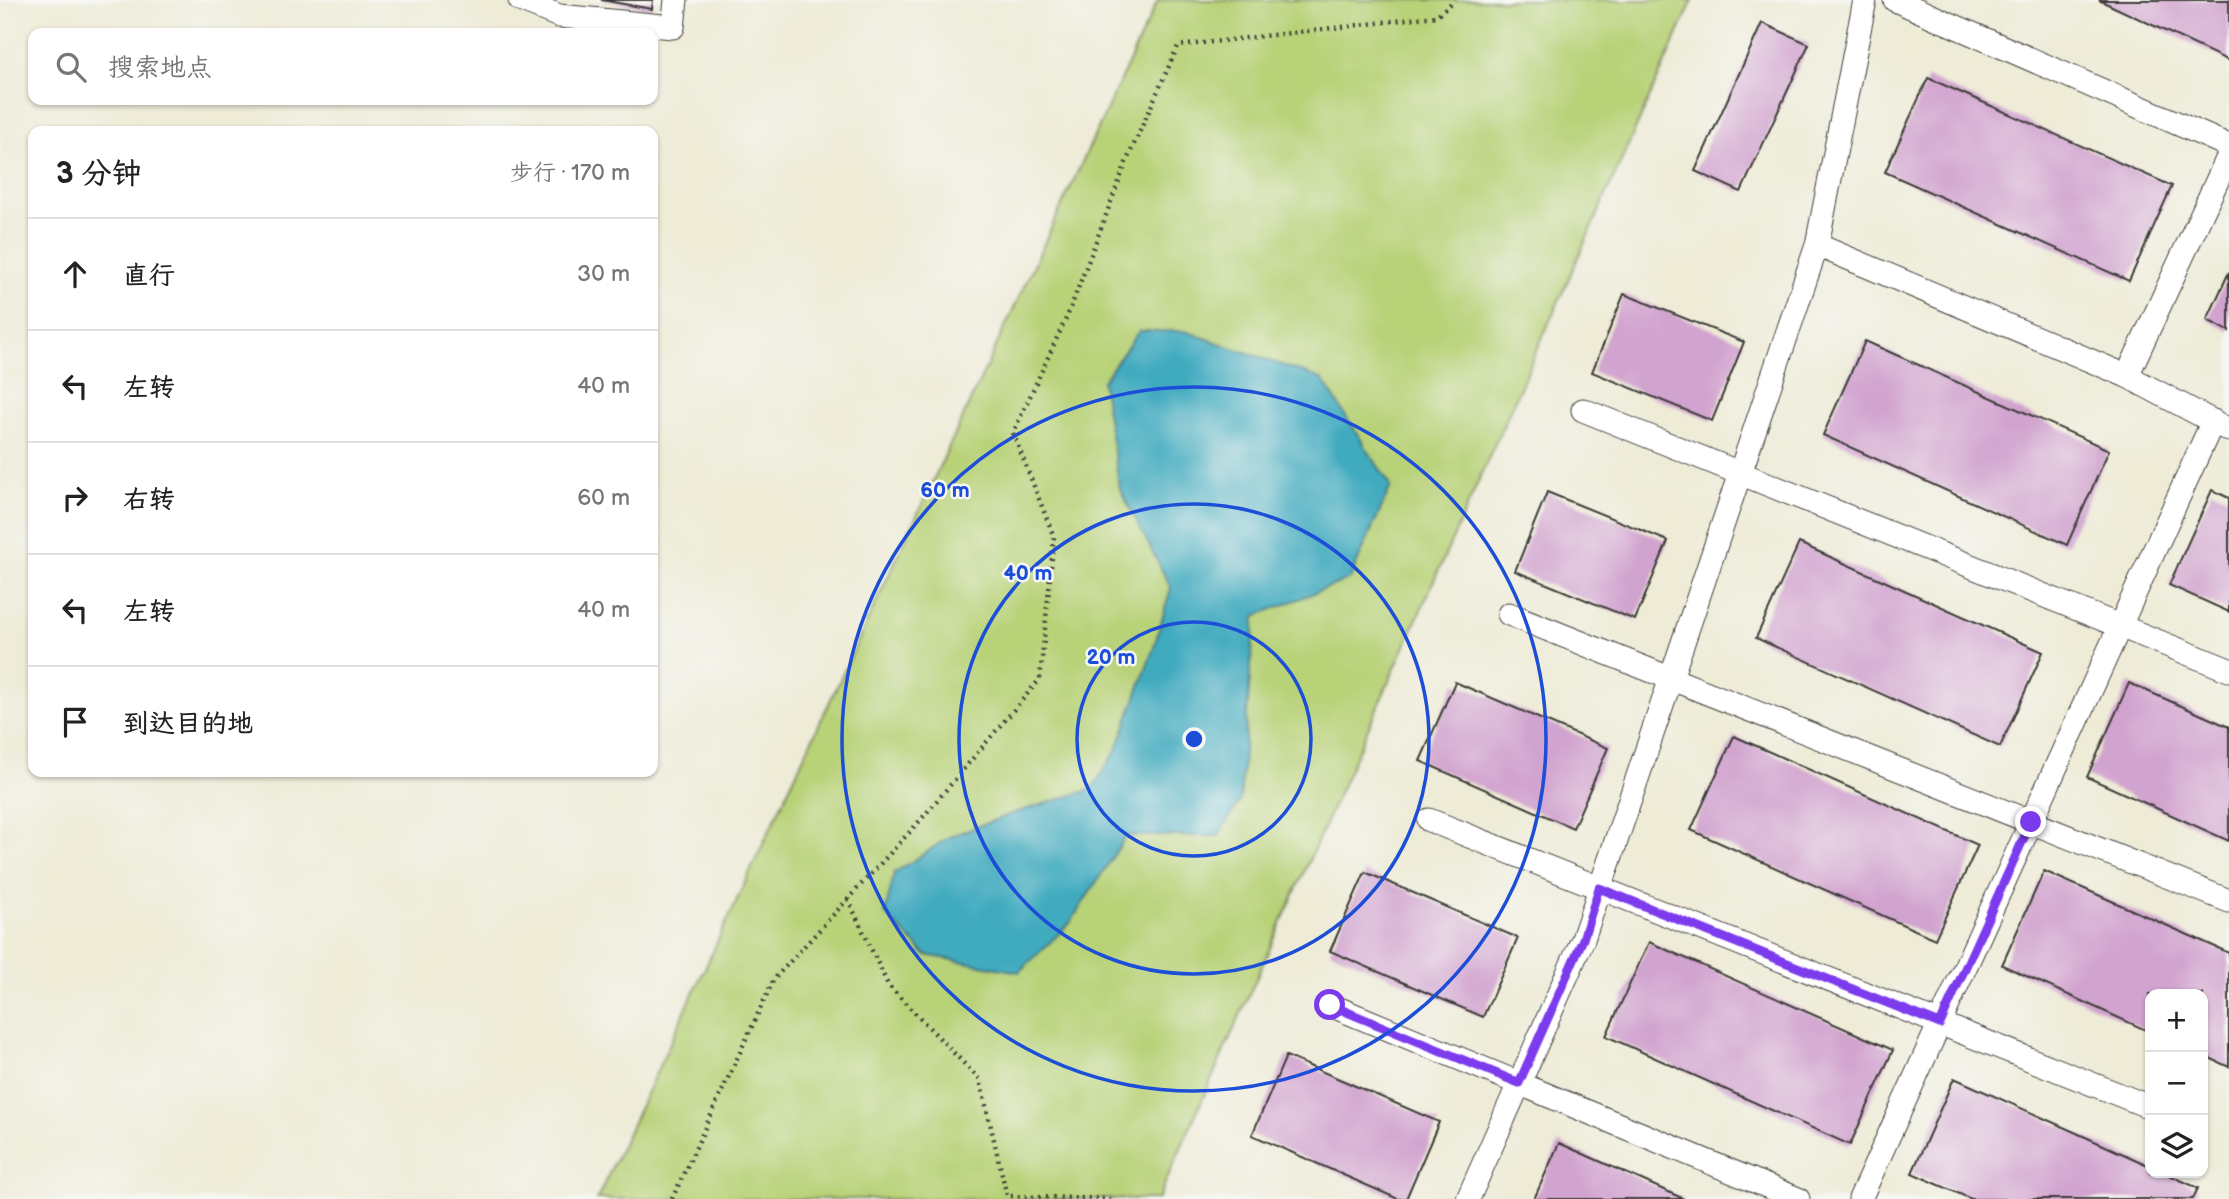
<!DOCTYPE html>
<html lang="zh">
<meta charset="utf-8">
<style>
:root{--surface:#fff;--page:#f6f6f6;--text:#222;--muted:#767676;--line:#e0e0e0}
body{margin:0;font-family:"Balsamiq Sans","LXGW WenKai TC",sans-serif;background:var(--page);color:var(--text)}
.controls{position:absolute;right:21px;bottom:21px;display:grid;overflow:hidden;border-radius:14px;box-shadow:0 2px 5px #0004}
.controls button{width:63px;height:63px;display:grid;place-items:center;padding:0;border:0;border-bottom:2px solid var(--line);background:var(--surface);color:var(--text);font:35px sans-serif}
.stop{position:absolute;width:21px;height:21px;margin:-16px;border:5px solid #7c3aed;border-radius:50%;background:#fff}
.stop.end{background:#7c3aed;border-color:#fff;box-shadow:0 2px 7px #0008}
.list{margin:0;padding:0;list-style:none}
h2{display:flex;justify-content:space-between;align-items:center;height:91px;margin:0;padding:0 28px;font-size:30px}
h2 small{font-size:23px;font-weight:400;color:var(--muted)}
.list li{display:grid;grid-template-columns:46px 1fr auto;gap:21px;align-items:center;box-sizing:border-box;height:112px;padding:0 28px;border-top:2px solid var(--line)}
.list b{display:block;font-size:26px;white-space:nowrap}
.list em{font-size:23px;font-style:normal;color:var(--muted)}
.icon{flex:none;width:38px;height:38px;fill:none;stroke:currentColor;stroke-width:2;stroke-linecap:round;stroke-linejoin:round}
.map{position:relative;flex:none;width:2229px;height:1199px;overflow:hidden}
.search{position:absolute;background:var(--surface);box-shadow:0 2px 5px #0004;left:28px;top:28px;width:630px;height:77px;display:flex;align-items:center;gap:18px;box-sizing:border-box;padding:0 24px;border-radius:14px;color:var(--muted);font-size:26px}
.panel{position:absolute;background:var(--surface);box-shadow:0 2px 5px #0004;left:28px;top:126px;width:630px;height:651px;border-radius:14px}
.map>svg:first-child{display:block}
.green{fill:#b8d278;stroke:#6a774a;stroke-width:2}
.water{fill:#3faabf;stroke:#2e636e;stroke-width:2}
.building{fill:#d1a3cf}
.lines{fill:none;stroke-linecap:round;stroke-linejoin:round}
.service-casing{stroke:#3c3b38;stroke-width:25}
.path{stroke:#3c3b38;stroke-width:4.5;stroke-dasharray:2 5;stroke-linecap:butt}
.service{stroke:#fff;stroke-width:23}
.route{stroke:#7c3aed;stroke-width:9}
.ring{fill:none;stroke:#1d4ed8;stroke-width:3.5}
.centre{fill:#1d4ed8;stroke:#f6f6f2;stroke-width:3.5}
.ring-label{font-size:21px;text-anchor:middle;font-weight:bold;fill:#1d4ed8;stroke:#f6f6f2;stroke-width:5;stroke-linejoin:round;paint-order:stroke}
</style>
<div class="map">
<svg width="2229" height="1199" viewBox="0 0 2229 1199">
<rect width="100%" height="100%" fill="#f6f6f2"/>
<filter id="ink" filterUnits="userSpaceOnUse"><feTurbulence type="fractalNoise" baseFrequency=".0143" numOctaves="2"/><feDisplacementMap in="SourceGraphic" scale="14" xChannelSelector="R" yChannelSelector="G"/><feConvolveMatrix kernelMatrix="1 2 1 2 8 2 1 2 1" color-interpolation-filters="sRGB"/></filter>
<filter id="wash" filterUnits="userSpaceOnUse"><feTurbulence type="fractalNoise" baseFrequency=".00686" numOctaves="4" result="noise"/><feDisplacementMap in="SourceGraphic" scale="28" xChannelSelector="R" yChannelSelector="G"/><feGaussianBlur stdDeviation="1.57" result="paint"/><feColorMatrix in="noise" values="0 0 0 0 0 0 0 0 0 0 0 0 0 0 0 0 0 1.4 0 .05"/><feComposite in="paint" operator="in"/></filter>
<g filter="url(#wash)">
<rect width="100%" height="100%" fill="#eeebd7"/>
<!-- green -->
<polygon class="green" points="1158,0 1693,0 1158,1199 597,1199"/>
<!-- water -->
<polygon class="water" points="1139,331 1185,331 1322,379 1391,486 1350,579 1255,616 1240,801 1218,836 1126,836 1070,923 1019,972 926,955 885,914 894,873 951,836 1014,813 1092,789 1117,749 1154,647 1171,588 1120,489 1102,382"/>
<g id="blocks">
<!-- building -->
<g class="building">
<polygon points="601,0 653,0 652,9"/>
<polygon points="2099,0 2229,0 2229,61"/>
<polygon points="1762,23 1809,44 1741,192 1695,171"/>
<polygon points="1928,78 2172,186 2129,281 1885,172"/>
<polygon points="2229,272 2229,331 2207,320"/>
<polygon points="1624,294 1744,342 1712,421 1592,372"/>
<polygon points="1865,341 2109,450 2067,545 1823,435"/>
<polygon points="2212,490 2229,498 2229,612 2169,585"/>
<polygon points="1547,492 1668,541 1635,620 1515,571"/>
<polygon points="1799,543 2043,652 2000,747 1756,638"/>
<polygon points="1455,682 1608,748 1573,828 1420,761"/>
<polygon points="2129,683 2229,727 2229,841 2087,777"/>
<polygon points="1734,736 1978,845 1935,939 1691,830"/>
<polygon points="2044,871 2229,953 2229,1067 2203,1055 2203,994 2150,994 2150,1032 2002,965"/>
<polygon points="1365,872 1518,938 1483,1017 1330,951"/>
<polygon points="1649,942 1893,1050 1850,1145 1606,1036"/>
<polygon points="1286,1056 1439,1122 1406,1199 1398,1199 1252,1135"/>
<polygon points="1954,1078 2150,1166 2150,1173 2165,1173 2198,1188 2193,1199 1971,1199 1912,1173"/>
<polygon points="1559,1143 1684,1199 1534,1199"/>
</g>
</g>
</g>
<g filter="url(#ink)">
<use href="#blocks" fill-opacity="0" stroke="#3c3b38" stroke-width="2"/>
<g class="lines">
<!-- service casing -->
<g class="service-casing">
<g id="service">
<polyline points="520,0 559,16 673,27 676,0"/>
<polyline points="1895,0 2229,146"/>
<polyline points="1817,245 2127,376 2229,430"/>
<polyline points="2127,376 2229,155"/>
<polyline points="1583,410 2229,670"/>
<polyline points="1509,614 2229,901"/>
<polyline points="1429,820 2150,1107"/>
<polyline points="1330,1005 1798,1199"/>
<polyline points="1468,1199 1583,939 1817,245 1865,0"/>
<polyline points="1860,1199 2213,421"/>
</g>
</g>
<!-- path -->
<g class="path">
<polyline points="848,899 888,985 980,1080 1007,1196 1115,1199"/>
<polyline points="672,1199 774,979 918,823 1040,679 1054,537 1013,433 1069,312 1127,160 1178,46 1436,16 1455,0"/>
</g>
<!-- service -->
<use href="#service" class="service"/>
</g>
</g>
<g class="lines" filter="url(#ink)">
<!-- route -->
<polyline class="route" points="1330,1005 1519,1083 1583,939 1599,888 1940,1024 2031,822"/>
</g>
<!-- distance rings -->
<g class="ring">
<circle cx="1194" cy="739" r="117"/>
<circle cx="1194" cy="739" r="235"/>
<circle cx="1194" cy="739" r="352"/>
</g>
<circle cx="1194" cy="739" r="10" class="centre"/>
<g class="ring-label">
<text x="945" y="497">60 m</text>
<text x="1028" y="580">40 m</text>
<text x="1111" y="664">20 m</text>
</g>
</svg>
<div class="controls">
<button>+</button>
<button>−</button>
<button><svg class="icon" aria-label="layers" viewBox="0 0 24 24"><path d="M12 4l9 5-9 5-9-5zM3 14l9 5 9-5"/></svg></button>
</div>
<div class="stop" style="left:1330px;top:1005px"></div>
<div class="stop end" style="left:2031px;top:822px"></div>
<div class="search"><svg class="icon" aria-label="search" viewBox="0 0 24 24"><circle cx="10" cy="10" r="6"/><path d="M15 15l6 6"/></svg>搜索地点</div>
<section class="panel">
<h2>3 分钟<small>步行 · 170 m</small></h2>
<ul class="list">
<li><svg class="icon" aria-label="ahead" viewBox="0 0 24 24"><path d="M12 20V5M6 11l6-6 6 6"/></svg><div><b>直行</b></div><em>30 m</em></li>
<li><svg class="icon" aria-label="left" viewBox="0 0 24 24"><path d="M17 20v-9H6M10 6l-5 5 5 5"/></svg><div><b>左转</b></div><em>40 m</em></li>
<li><svg class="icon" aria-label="right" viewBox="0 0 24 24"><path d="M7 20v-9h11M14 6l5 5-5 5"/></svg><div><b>右转</b></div><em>60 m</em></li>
<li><svg class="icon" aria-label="left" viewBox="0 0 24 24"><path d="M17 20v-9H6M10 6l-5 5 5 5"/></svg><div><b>左转</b></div><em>40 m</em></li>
<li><svg class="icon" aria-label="arrive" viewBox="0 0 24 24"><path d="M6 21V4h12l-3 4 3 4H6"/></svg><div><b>到达目的地</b></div></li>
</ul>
</section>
</div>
